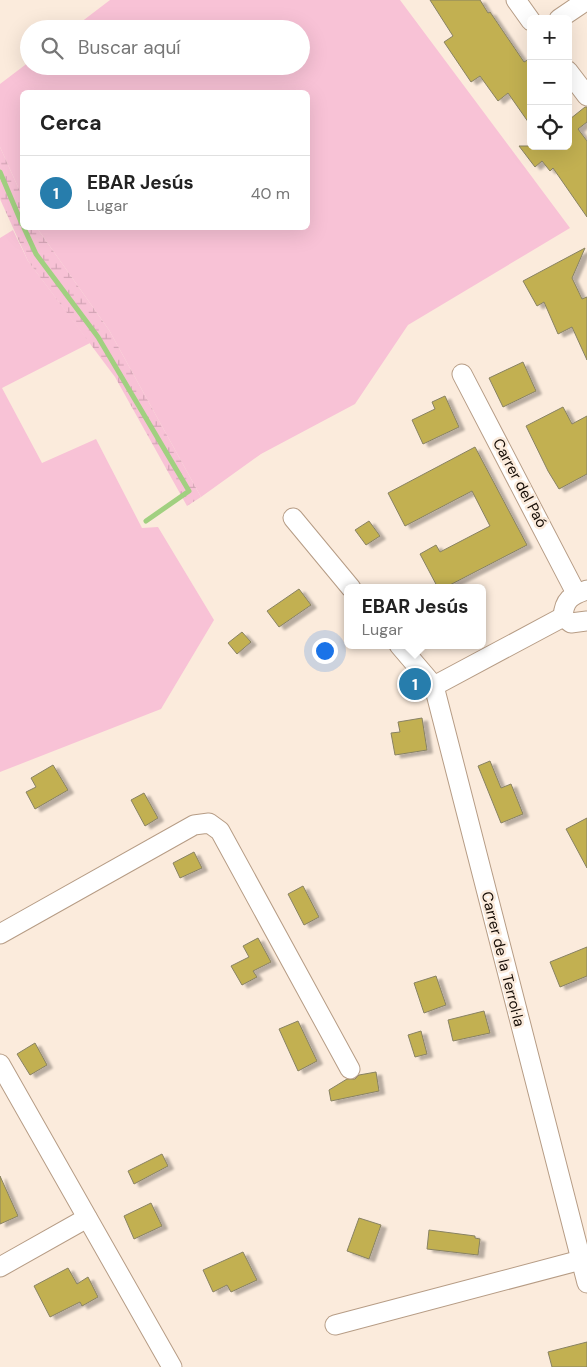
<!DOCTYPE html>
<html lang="es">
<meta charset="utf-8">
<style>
:root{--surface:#fff;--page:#f2f2f2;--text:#222;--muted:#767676;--line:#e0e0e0;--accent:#277dac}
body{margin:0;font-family:"DM Sans",sans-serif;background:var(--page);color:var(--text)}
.controls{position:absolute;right:15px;top:15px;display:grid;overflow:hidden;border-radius:8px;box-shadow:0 5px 20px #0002}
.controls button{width:45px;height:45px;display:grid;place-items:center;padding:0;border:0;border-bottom:1px solid var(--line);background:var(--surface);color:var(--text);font:25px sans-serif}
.you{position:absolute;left:324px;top:650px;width:18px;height:18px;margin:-12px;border:4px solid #fff;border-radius:50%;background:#1a73e8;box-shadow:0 0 0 8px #1a73e833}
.badge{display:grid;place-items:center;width:32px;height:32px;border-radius:50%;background:var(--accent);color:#fff;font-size:16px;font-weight:700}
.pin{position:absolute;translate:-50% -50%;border:2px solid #fff;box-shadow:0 1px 5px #0006}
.popup{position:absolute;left:344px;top:584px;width:142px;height:65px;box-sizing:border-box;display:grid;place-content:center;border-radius:8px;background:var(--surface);filter:drop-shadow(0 1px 4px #0005);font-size:16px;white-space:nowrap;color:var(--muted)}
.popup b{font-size:19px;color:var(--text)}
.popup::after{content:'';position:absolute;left:50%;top:100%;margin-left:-10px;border:10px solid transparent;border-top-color:var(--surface)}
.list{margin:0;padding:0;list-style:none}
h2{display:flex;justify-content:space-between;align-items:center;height:65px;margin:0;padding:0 20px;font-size:21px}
h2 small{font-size:16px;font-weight:400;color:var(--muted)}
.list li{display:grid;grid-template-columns:32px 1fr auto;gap:15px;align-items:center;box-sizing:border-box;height:75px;padding:0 20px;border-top:1px solid var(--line)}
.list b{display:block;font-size:19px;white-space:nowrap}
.list p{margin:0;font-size:16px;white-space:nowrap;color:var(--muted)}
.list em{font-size:16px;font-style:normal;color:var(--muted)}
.icon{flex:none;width:28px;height:28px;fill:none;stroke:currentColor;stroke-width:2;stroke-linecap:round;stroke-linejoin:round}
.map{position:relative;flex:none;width:587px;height:1367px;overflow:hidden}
.search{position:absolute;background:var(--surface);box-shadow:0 5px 20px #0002;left:20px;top:20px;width:290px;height:55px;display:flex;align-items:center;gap:12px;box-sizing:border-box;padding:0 18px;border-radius:28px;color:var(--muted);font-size:19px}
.panel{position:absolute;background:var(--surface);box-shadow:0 5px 20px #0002;left:20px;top:90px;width:290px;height:140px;border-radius:8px}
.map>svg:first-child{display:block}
.green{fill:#f8c2d6}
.wetland{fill:url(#wetland-marsh)}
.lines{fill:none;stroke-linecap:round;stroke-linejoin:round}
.stream{stroke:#a1d080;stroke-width:5}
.building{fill:#c2b051;stroke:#888263;filter:url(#shadow)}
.minor-casing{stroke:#b69c85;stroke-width:21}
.minor{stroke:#fff;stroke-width:19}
.labels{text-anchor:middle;stroke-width:5;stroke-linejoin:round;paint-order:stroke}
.street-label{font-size:15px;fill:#140b04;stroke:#fbebdc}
</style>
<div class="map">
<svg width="587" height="1367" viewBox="0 0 587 1367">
<defs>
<pattern id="wetland-marsh" width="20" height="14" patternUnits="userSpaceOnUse" patternTransform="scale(1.25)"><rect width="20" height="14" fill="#f8c2d6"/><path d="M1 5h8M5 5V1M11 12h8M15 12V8" fill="none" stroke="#d4a5b6"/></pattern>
<filter id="shadow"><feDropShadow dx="5.5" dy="3" stdDeviation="1" flood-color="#0004"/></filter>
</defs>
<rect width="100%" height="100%" fill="#fbebdc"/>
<!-- green -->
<g class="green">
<polygon points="110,0 400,0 570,228 408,325 355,404 261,454 201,497 109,330 37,228 308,228 308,92 22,92 22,196 0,147 0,84 29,62 29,66 301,66 301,29 72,29"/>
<polygon points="13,230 28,261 90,343 2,388 42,463 96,439 142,528 158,527 214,620 161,709 0,772 0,238"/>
</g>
<!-- wetland -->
<polygon class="wetland" points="0,147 22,196 22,228 37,228 109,330 201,497 187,506 115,377 28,261 0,199"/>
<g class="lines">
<!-- stream -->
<g class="stream">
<polyline points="0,172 22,224"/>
<polyline points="24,228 36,254 98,337 189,491 146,521"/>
</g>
</g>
<!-- building -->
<g class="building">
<polygon points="430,0 480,0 488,13 490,12 524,62 531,58 531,126 508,93 498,101 480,76 471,82 444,42 453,36"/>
<polygon points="585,107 587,107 587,122 578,129 587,141 587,217 553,168 550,171 542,161 535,167 519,146 568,146 568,117 570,119"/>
<polygon points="585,248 572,278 582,299 587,297 587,360 572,327 558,334 544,302 537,306 523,281"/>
<polygon points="523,362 536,391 503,407 489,378"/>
<polygon points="445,396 459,427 423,444 412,420 435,409 432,402"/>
<polygon points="563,407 572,424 587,416 587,474 559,489 548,471 526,426"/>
<polygon points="475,447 527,545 444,588 438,588 420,554 436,545 440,552 490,526 472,491 405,526 388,493"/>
<polygon points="369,521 380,536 366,545 355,530"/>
<polygon points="299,589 311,605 279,627 267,611"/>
<polygon points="242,632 251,642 237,654 228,643"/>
<polygon points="422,718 427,750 395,755 391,733 400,732 398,722"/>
<polygon points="490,761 501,788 511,784 523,814 501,823 478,766"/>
<polygon points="53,765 68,790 35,809 26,792 36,787 31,778"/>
<polygon points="144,793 158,818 145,826 131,800"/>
<polygon points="587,818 587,868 566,829"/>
<polygon points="194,852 202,868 180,878 173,863"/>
<polygon points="303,886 319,917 304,925 288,894"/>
<polygon points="258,938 271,962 253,971 257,977 242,985 231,966 249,957 243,946"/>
<polygon points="587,947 587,976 560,987 550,962"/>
<polygon points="436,976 446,1005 424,1013 414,983"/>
<polygon points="484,1011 490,1033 453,1041 448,1020"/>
<polygon points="298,1021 317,1061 298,1071 279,1029"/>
<polygon points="421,1031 427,1054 415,1057 408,1035"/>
<polygon points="35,1043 47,1065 30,1075 17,1054"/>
<polygon points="376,1072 379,1091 331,1101 329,1090 347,1079 355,1079 359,1075"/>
<polygon points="162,1154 168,1166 134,1184 128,1171"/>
<polygon points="0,1176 18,1216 0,1224"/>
<polygon points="151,1203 162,1226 134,1239 124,1216"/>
<polygon points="359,1218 381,1225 369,1259 347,1251"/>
<polygon points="429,1230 475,1236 475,1238 480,1239 478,1255 427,1249"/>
<polygon points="243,1252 257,1280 231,1292 227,1285 213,1292 203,1270"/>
<polygon points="68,1268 77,1284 88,1277 98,1297 82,1306 80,1302 50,1317 34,1286"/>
<polygon points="587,1342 587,1367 552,1367 548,1352"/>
</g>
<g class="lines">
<!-- minor casing -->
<g class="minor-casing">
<g id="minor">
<polyline points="516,0 531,21"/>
<polyline points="559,19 587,0"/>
<polyline points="568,71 587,96"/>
<polyline points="462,374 576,593"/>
<polyline points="293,518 351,588"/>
<path d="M587 590C571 595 564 600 563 617L571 623 587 621"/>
<polyline points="399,645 434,686 587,1283"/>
<polyline points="434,686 563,617"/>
<polyline points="0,934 194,825 209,823 220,831 350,1069"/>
<polyline points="0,1064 172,1367"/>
<polyline points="0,1267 87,1218"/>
<polyline points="335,1325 581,1260"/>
</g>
</g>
<!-- minor -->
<use href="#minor" class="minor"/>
</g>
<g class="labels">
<!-- street labels -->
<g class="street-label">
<text transform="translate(520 483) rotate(62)" y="5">Carrer del Paó</text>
<text transform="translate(503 959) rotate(76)" y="5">Carrer de la Terrol·la</text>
</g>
</g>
</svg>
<div class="controls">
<button>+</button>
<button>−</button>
<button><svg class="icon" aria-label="locate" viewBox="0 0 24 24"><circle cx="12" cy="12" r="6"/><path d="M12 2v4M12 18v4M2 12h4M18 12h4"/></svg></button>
</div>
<div class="you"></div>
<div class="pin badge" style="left:415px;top:684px">1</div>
<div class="popup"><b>EBAR Jesús</b>Lugar</div>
<div class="search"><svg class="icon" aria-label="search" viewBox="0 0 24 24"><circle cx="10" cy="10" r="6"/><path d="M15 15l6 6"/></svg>Buscar aquí</div>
<section class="panel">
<h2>Cerca<small></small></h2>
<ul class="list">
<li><span class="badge">1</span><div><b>EBAR Jesús</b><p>Lugar</p></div><em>40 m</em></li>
</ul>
</section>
</div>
